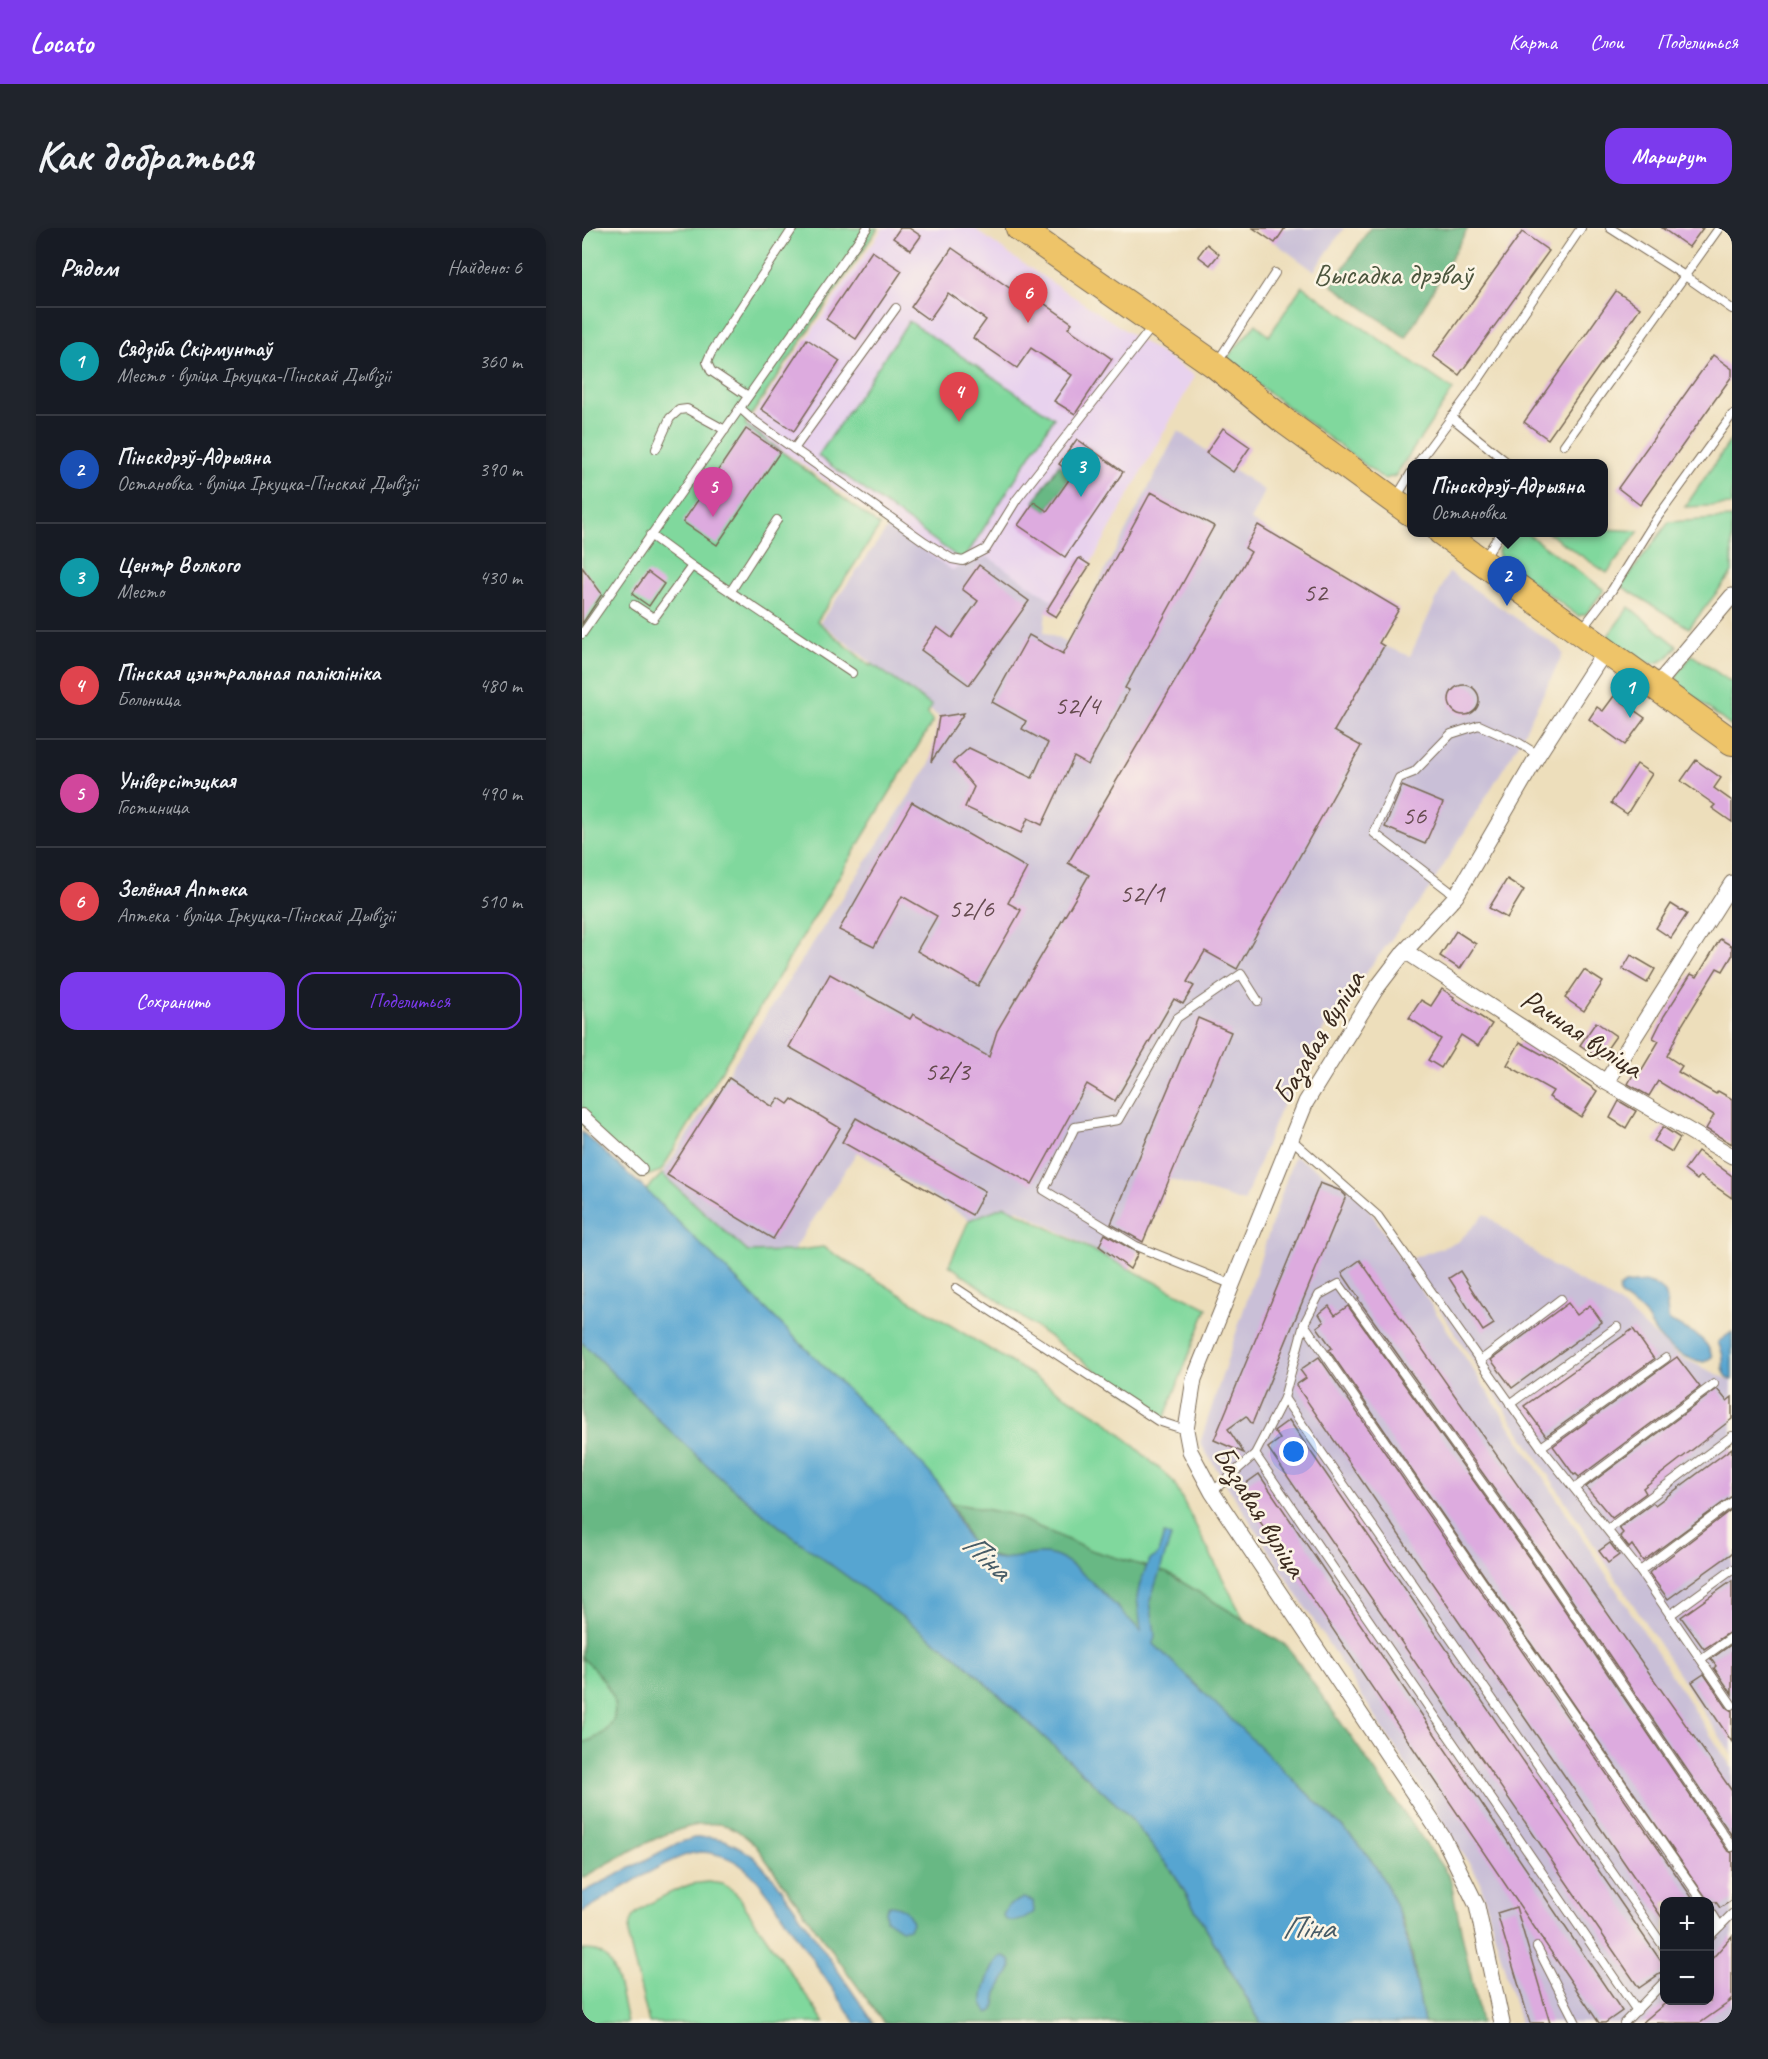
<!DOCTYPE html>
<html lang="ru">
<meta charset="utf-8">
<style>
:root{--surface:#171b24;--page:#20242c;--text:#f1f3f6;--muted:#9ea1a6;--line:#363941;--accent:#7c3aed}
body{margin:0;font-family:Caveat,sans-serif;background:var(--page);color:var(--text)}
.controls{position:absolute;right:18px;bottom:18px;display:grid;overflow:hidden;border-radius:12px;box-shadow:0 3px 9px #0003}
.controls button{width:54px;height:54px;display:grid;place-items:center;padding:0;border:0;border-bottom:2px solid var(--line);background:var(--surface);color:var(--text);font:30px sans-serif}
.you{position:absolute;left:712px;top:1224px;width:21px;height:21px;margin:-15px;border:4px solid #fff;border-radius:50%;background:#1a73e8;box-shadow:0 0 0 9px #1a73e833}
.badge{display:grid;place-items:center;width:39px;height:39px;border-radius:50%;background:var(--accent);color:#fff;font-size:20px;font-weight:700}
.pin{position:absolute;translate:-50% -50px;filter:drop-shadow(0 2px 3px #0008)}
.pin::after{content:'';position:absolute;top:32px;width:21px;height:18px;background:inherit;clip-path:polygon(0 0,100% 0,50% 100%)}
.popup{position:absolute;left:825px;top:231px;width:201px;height:78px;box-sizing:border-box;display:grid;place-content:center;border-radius:12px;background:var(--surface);filter:drop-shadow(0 2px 4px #0005);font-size:20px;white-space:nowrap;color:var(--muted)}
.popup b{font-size:22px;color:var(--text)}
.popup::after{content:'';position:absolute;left:50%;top:100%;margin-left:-12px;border:12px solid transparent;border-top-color:var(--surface)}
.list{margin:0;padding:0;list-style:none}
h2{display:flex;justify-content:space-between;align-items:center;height:78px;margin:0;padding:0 24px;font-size:26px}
h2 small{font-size:20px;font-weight:400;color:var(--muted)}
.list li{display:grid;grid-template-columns:39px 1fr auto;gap:18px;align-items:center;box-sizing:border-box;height:108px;padding:0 24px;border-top:2px solid var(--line)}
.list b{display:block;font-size:22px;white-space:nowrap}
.list p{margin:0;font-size:20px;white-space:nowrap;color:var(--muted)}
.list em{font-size:20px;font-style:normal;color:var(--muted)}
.actions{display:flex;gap:12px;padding:18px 24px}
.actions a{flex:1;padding:14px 0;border:2px solid var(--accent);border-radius:18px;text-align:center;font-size:21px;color:var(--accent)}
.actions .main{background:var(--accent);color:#fff}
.map{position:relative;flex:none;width:1150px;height:1795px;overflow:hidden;border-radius:18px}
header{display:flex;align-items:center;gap:36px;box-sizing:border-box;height:84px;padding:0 30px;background:var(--accent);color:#fff}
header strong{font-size:28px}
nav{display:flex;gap:33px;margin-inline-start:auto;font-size:21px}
.intro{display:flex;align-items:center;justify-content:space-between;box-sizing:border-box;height:144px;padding:0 36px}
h1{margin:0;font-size:42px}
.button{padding:15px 27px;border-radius:18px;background:var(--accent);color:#fff;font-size:21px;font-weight:700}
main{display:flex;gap:36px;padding:0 36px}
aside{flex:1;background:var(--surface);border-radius:18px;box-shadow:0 3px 9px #0003}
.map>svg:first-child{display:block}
.built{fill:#e8d2ee}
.industrial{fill:#c9bfd7;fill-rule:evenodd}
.green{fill:#80d89d;stroke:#5e815e;stroke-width:1.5}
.forest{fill:#68b884;stroke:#527151;stroke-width:1.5}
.water{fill:#57a5d1;stroke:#496878;stroke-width:1.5}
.building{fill:#ddabdf}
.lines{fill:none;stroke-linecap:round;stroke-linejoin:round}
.service-casing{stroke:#796955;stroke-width:10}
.pedestrian-casing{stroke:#796955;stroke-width:14}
.minor-casing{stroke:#796955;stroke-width:17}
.primary-casing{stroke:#796955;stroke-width:28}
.service{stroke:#fff;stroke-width:8}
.pedestrian{stroke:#fff;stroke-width:12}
.minor{stroke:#fff;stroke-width:15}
.primary{stroke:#eec469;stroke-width:26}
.labels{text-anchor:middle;stroke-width:5;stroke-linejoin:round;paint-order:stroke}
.number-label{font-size:27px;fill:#644a4e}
.park-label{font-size:30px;fill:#4c563e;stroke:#fcf5e5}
.street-label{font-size:30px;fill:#3b2a1e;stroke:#fcf5e5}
.water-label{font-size:32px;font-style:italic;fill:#465b66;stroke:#fcf5e5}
</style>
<header>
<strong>Locato</strong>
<nav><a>Карта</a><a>Слои</a><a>Поделиться</a></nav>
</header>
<div class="intro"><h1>Как добраться</h1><a class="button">Маршрут</a></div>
<main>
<aside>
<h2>Рядом<small>Найдено: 6</small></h2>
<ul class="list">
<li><span class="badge" style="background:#0f9aa8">1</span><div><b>Сядзіба Скірмунтаў</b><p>Место · вуліца Іркуцка-Пінскай Дывізіі</p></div><em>360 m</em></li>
<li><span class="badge" style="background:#1a4fb4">2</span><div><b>Пінскдрэў-Адрыяна</b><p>Остановка · вуліца Іркуцка-Пінскай Дывізіі</p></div><em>390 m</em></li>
<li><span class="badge" style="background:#0f9aa8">3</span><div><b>Центр Волкого</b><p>Место</p></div><em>430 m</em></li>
<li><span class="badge" style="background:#e0444e">4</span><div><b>Пінская цэнтральная паліклініка</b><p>Больница</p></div><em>480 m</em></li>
<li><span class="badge" style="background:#d1479c">5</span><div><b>Універсітэцкая</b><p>Гостиница</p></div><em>490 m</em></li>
<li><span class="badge" style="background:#e0444e">6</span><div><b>Зелёная Аптека</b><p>Аптека · вуліца Іркуцка-Пінскай Дывізіі</p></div><em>510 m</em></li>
</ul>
<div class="actions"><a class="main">Сохранить</a><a>Поделиться</a></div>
</aside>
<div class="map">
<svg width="1150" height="1795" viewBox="0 0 1150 1795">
<rect width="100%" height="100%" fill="#fcf5e5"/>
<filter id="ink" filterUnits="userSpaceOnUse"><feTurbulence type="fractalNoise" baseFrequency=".0167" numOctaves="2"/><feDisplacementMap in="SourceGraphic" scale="12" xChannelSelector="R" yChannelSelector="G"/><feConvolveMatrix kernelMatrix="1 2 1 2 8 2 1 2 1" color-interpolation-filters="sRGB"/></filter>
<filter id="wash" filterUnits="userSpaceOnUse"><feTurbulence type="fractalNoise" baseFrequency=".008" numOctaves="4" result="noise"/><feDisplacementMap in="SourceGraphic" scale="24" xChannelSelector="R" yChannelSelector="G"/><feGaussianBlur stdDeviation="1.35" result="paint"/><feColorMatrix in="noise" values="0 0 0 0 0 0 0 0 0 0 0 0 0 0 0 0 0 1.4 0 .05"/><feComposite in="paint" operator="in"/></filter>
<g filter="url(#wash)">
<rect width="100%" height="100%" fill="#eddebb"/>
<!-- built -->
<polygon class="built" points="301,0 392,0 431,29 613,148 508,337 474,389 464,383 470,373 370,343 165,197"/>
<!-- industrial -->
<g class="industrial">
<polygon points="673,0 762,0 732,43"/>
<polygon points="596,203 683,263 669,292 817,381 798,415 802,418 828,428 867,344 976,419 981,426 937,515 846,663 744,797 697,884 662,974 587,951 548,1041 436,981 400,999 275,924 211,1023 166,1024 80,946 348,536 357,489 238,394 307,298 370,342 406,329 471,373 464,383 462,404 485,415"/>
<path d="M712 928 777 966 1150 1540V1795H938L897 1651 618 1215ZM1082 1674H1128V1772H1082Z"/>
<polygon points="903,986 970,1038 1034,1073 1096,1128 1150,1153 1150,1527 825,1032 876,1014"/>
</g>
<!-- green -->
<g class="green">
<polygon points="0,0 296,0 163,196 298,298 235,393 288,438 290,436 350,478 345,486 351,493 79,943 59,950 0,896"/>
<polygon points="720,58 871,162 813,248 802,251 643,132 674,96 687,108"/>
<polygon points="327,93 472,190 381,333 236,228"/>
<polygon points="1150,210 1150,277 1103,279"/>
<polygon points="1150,290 1150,345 1107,400 1039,358 1087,294"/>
<polygon points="1021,301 1057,303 1025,345 966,305 1021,304"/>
<polygon points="928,305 944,305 1022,362 1004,386 996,388 918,330 916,323"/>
<path d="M1047 379 1095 418C1072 453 1048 427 1025 409Z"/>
<polygon points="1110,427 1150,455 1150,499 1096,457 1094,447"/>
<polygon points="80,946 166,1024 211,1023 241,1019 523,1192 591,1253 662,1392 585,1345 508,1322 428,1286 369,1275 357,1256 318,1214 64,962"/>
<polygon points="423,978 625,1080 582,1191 367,1037 387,992"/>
<path d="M0 1430C32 1456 54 1499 0 1515Z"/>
<path d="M126 1654 141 1656 153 1664 243 1795H67L47 1713C47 1705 46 1697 50 1690 58 1678 93 1662 107 1657 113 1655 120 1655 126 1654Z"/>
<path d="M0 1722C8 1722 16 1722 22 1728 36 1740 41 1777 45 1795H0Z"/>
</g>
<!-- forest -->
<g class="forest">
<polygon points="788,0 886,0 824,110 750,57"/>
<polygon points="477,236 491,246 465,283 452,274"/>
<path d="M0 1114 80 1195 142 1253 203 1303 378 1431 546 1587 593 1647 679 1795H302L174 1618C167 1611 158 1603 148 1599 108 1583 35 1631 0 1650V1515C54 1499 32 1456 0 1430Z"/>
<polygon points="369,1275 428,1286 508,1322 585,1345 705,1418 868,1650 899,1795 842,1795 830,1726 821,1693 789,1632 768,1607 490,1337 473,1328 423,1331 404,1327 390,1317"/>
</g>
<!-- water -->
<g class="water">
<path d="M0 904 64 962 318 1214C331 1228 347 1242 358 1258 373 1279 379 1312 402 1326 424 1339 450 1320 473 1328 499 1337 537 1383 559 1403L555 1369 558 1355 567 1333 576 1326 582 1306 589 1309 568 1373 573 1405 572 1416 768 1607C775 1615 783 1623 789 1632 824 1681 831 1738 842 1795H679L593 1647 546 1587 378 1431 203 1303 142 1253 80 1195 0 1114Z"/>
<path d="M1063 1054C1094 1063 1081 1071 1087 1093 1104 1101 1126 1109 1130 1129L1122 1134C1105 1131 1090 1124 1078 1110 1071 1103 1068 1093 1062 1086 1055 1078 1044 1074 1037 1066V1060L1043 1056Z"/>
<path d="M1150 1104V1152C1140 1147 1141 1139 1141 1130 1141 1125 1138 1119 1136 1114Z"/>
<path d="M128 1609 143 1612 157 1619 172 1629 194 1653 292 1795H274C252 1763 231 1732 209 1700 194 1678 180 1652 157 1636 147 1629 131 1624 118 1624 92 1625 26 1669 0 1684V1665L96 1615 112 1610Z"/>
<path d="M441 1670 451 1673 452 1684C444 1691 432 1697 423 1691L421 1687 426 1678Z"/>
<path d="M307 1677C319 1677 328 1684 330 1695L327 1701H319L304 1691 303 1684Z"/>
<path d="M420 1728 428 1732 430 1739 415 1765 412 1782 406 1786C403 1782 402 1781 401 1777 399 1766 410 1733 420 1728Z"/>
</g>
<g id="blocks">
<!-- building -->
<g class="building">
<polygon points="318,0 327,0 339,8 329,22 311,10"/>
<polygon points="671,0 703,0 693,15"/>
<polygon points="1080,0 1121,0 1107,19"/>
<polygon points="940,4 967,23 877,147 851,128"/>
<polygon points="625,16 637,26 628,37 616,28"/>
<polygon points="370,20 429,61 433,55 490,95 486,100 530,131 493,186 472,173 490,147 449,120 435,140 391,110 404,92 366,65 347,92 329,79"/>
<polygon points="290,23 320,43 274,111 244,91"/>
<polygon points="1034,63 1058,80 966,211 942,194"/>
<polygon points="225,111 258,133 212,203 179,181"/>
<polygon points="1131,127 1150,141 1150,148 1058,277 1036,260"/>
<polygon points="641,200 668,219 651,244 624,225"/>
<polygon points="164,201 198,224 135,317 101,294"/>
<polygon points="495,211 541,244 483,329 436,297 452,274 465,283 491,246 477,236"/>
<polygon points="569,264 632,298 543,460 547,462 506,537 492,529 460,597 446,590 439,605 383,579 392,559 371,534 387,520 450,550 466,515 440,501 444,493 410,474 447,407 481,426"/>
<polygon points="676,297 817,381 797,415 802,418 752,503 779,518 655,741 623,723 605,754 612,758 601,776 592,771 533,873 505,856 450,956 207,819 248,746 328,791 331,786 407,829 415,803 507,647 486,635 669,324 663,320"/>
<polygon points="497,330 508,337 474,389 464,383"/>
<polygon points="397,337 447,373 387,457 339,422 355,399 370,410 396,373 380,361"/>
<polygon points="0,339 20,366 0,396"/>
<polygon points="66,344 82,356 67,378 50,366"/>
<circle cx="882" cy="472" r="15"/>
<polygon points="1032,468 1063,490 1043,517 1007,491 1015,479 1021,483"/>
<polygon points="382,485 349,534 357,489"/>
<polygon points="1114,532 1139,550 1132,560 1150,573 1150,594 1130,580 1133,577 1099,553"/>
<polygon points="1055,536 1070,546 1045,586 1029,575"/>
<polygon points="820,558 861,575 843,616 803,599"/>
<polygon points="330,574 445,640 426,675 439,682 396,758 335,723 355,688 320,668 292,719 257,702"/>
<polygon points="925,651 942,662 925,690 907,680"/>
<polygon points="1089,676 1105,686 1089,710 1074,700"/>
<polygon points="874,703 894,716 878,741 858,728"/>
<polygon points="1138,711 1150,718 1150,728 1141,743 1135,740 1100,797 1085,828 1100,838 1096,844 1134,866 1136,863 1150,871 1150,916 1124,901 1132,887 1076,853 1067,868 1046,856 1052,845 1056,848 1077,813 1071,810 1082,788 1109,746 1115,749"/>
<polygon points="1049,727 1073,741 1065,755 1041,741"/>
<polygon points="1002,742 1021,754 1002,783 983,770"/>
<polygon points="860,761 872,769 871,771 910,796 896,818 879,807 859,840 846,832 859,811 827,790 839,772 849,778"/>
<polygon points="616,790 649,804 561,1014 529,996"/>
<polygon points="1014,794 1034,808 1018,831 998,817"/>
<polygon points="938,814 970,832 1015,863 999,889 967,869 971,863 925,837"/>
<polygon points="147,850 191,879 197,870 206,876 210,871 258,900 191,1011 85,947"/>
<polygon points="1037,873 1054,883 1044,900 1028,890"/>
<polygon points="274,890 403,963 390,987 260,914"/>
<polygon points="1081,899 1098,910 1090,924 1072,913"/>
<polygon points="1116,923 1150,948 1150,970 1118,948 1115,952 1102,942"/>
<polygon points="738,955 759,963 764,968 670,1196 664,1188 646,1201 662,1225 632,1212"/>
<polygon points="523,1006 556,1025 548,1041 517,1018"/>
<polygon points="778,1032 1150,1563 1150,1608 960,1328 776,1071 777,1070 760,1045"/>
<polygon points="878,1043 912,1096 901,1103 867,1050"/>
<polygon points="986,1075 995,1087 1008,1077 1020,1094 930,1160 909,1132"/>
<polygon points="747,1078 753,1087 766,1078 950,1334 1145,1622 1150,1625 1150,1672 1138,1680 1134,1674 1127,1674 747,1122 750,1120 735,1099 742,1094 737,1086"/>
<polygon points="1051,1101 1072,1131 964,1208 942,1178"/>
<polygon points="737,1129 1113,1674 1083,1674 1083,1694 714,1157 724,1150 718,1142"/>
<polygon points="1095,1129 1118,1159 997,1249 994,1246 992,1247 971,1218"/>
<polygon points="1135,1161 1145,1173 1150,1169 1150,1191 1061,1260 1064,1265 1030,1290 1004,1259"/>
<polygon points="707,1192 1083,1739 1083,1742 1057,1760 686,1220 698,1211 692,1203"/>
<polygon points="1150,1220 1150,1268 1061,1333 1050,1317 1047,1320 1038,1308 1041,1305 1037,1300 1071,1275 1073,1277"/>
<polygon points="677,1246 1040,1783 1023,1795 1017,1795 656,1261"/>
<polygon points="1150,1281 1150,1325 1086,1371 1067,1345 1069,1343"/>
<polygon points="1028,1315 1037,1327 1026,1335 1017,1323"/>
<polygon points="1150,1353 1150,1403 1122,1421 1099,1389"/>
<polygon points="1150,1416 1150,1466 1132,1440 1134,1438 1129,1431"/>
<polygon points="1122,1446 1145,1480 1150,1483 1150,1514 1110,1454"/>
<polygon points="934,1679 968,1795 948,1795 915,1685"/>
<polygon points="1150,1708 1150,1770 1147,1773 1149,1773 1118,1795 1060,1795 1086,1773 1128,1773 1128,1733"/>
</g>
</g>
</g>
<g filter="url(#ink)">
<use href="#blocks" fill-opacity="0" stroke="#796955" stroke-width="1.5"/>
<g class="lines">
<!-- service casing -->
<g class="service-casing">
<g id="service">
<polyline points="285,0 158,180 170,191 343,314 370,331 381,333 404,321 435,271 570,99"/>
<polyline points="1028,0 1103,48 1150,81"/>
<polyline points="636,133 693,45"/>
<polyline points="166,168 129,143 125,134 129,125 211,0"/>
<polyline points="869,189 927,236"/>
<polyline points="982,217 1137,0"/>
<polyline points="74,221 88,190 97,182 105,181 143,202"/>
<polyline points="212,221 314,80"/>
<polyline points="835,236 884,170 999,0"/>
<polyline points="814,270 829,245"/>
<polyline points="68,307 110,338 270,445"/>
<polyline points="902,331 919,304"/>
<polyline points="149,363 195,292"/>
<polyline points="52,377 72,390 110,338"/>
<polyline points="999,402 1030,362 1075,290 1150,187"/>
<polyline points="0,406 158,180"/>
<polyline points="874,668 792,605 817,550 832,544 869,506 897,497 937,515 956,527"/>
<polyline points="709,911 796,988 959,1219 1058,1343 1150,1477"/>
<polyline points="649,1056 554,1018 462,962 493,899 536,892 595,790 659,746 676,773"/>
<polyline points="374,1060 576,1193 604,1202"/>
<polyline points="722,1096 1121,1674"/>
<polyline points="898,1133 979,1071"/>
<polyline points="702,1170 1082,1719"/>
<polyline points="928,1176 1035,1099"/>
<polyline points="959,1219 1084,1130"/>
<polyline points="673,1226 1055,1783"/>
<polyline points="993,1260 1132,1156"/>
<polyline points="630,1264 673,1226 702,1170 722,1096 737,1067 757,1056 955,1331 1150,1619"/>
<polyline points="1026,1301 1150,1208"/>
<polyline points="1058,1343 1150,1274"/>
<polyline points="1088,1387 1150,1342"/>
<polyline points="1119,1431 1150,1409"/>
<polyline points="1128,1682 1138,1698"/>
<polyline points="1128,1708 1150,1686"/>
<polyline points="955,1719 994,1795"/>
<polyline points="1042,1795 1082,1754"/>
</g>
</g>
<!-- pedestrian casing -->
<g class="pedestrian-casing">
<polyline id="pedestrian" points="0,887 59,941"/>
</g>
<!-- minor casing -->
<g class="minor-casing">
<g id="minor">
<polyline points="1074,458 1150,368"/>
<polyline points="823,723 1024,854 1150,928"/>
<polyline points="1024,854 1150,655"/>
<polyline points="920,1795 895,1678 862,1611 630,1264 608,1223 604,1202 612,1151 724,874 794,761 823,723 874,668 956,527 1023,423"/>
</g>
</g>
<!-- primary casing -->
<g class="primary-casing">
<g id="primary">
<polyline points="437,0 633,137 701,192 829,285"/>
<polyline points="859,304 1150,514"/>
</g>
</g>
<!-- service -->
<use href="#service" class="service"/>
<!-- pedestrian -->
<use href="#pedestrian" class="pedestrian"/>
<!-- minor -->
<use href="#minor" class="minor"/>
<!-- primary -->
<use href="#primary" class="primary"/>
</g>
</g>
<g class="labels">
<!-- number labels -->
<g class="number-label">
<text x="733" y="373">52</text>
<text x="495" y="486">52/4</text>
<text x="832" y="596">56</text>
<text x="560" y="674">52/1</text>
<text x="389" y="689">52/6</text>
<text x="365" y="852">52/3</text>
</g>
<!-- park labels -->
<g class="park-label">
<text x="811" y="56">Высадка дрэваў</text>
</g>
<!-- street labels -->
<g class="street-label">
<text transform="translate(1000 805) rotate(33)" y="10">Рачная вуліца</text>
<text transform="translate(736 809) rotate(-59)" y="10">Базавая вуліца</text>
<text transform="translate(678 1283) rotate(58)" y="10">Базавая вуліца</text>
</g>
<!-- water labels -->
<g class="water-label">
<text transform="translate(405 1328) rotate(42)" y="11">Піна</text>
<text x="726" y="1710">Піна</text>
</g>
</g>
</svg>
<div class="controls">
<button>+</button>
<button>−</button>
</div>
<div class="you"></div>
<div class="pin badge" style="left:1048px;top:490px;background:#0f9aa8">1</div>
<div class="pin badge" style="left:925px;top:378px;background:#1a4fb4">2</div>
<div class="popup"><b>Пінскдрэў-Адрыяна</b>Остановка</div>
<div class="pin badge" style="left:499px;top:269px;background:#0f9aa8">3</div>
<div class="pin badge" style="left:377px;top:194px;background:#e0444e">4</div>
<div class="pin badge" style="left:131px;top:289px;background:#d1479c">5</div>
<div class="pin badge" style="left:446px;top:95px;background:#e0444e">6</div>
</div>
</main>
